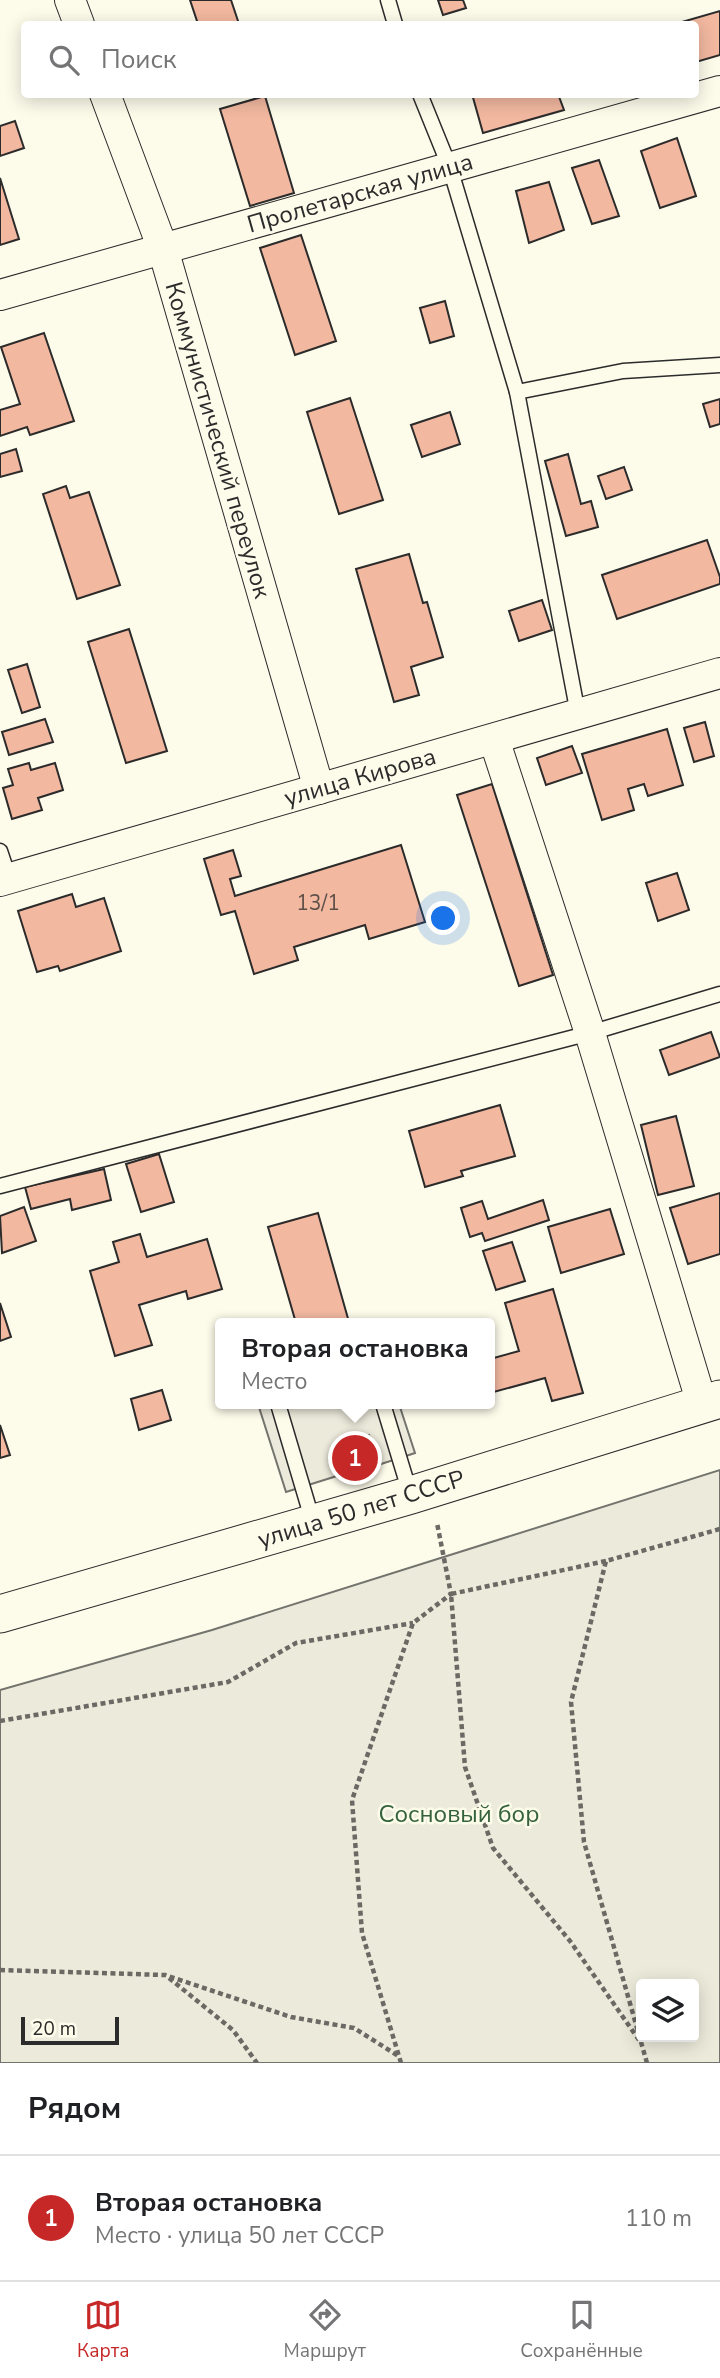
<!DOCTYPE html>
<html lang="ru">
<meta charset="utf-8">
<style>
:root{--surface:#fff;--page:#f6f6f6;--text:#202124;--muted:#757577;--line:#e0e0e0;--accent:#c62828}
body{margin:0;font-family:"Nunito Sans",sans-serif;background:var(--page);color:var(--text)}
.controls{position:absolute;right:21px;bottom:21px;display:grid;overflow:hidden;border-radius:7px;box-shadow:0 4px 18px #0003}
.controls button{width:63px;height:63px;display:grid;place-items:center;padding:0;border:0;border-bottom:2px solid var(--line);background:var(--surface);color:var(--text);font:35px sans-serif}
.scale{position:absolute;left:21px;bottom:18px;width:98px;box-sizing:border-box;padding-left:7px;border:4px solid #2b2b2b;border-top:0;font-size:19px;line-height:24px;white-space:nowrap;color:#2b2b2b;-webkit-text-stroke:5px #fdfbea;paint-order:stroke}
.you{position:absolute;left:444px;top:919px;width:24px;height:24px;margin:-18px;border:5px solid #fff;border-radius:50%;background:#1a73e8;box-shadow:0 0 0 10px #1a73e833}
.badge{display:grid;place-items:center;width:46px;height:46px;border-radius:50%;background:var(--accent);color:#fff;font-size:23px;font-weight:700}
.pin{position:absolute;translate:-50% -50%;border:4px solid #fff;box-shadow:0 2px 7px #0006}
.popup{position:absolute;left:215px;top:1318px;width:280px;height:91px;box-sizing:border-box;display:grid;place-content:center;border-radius:7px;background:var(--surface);filter:drop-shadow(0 2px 5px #0005);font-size:23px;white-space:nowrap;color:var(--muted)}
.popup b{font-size:26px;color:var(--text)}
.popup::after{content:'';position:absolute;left:50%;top:100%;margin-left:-14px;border:14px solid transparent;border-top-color:var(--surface)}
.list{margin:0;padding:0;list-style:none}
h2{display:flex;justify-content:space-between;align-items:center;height:91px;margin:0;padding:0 28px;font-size:30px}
h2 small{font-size:23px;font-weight:400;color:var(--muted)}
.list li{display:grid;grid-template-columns:46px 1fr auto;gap:21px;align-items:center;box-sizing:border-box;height:126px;padding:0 28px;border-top:2px solid var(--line)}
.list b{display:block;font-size:26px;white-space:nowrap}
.list p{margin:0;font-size:23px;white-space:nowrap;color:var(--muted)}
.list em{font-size:23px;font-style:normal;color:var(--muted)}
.icon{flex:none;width:38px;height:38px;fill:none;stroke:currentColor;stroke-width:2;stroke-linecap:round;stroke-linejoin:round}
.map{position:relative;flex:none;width:720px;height:2063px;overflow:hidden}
.search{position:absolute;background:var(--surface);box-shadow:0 4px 18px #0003;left:21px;right:21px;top:21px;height:77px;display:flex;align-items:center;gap:18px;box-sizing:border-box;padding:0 24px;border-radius:7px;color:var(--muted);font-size:26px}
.sheet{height:217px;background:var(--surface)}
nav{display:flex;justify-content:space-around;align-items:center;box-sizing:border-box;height:98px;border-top:2px solid var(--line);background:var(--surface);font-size:19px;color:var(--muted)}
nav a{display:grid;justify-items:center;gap:4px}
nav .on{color:var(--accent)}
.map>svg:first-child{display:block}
.green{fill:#ecebdb;stroke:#74746e;stroke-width:2;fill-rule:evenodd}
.parking{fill:#eceadb;stroke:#74746e;stroke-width:2}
.building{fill:#f2b8a0;stroke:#2b2b2b;stroke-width:2}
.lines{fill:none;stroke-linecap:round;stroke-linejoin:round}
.service-casing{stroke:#2b2b2b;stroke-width:17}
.minor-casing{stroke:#2b2b2b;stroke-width:32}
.tertiary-casing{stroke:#2b2b2b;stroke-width:39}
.path{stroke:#6a6964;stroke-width:4.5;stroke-dasharray:5 3.5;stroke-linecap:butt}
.service{stroke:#fdfbea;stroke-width:14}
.minor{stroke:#fdfbea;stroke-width:30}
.tertiary{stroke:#fdfbea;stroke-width:37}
.labels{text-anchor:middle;stroke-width:5;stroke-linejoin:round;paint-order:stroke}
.number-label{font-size:21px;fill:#5d4e48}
.street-label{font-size:24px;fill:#2b2b2b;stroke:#fdfbea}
.park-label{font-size:24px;fill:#34623c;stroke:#fdfbea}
</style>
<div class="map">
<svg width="720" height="2063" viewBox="0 0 720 2063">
<rect width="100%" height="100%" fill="#fdfbea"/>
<!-- green -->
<path class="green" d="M720 1470V2063H0V1690L212 1630ZM641 1984H694V2037H641Z"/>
<!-- parking -->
<polygon class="parking" points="258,1404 399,1404 415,1453 378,1465 369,1435 332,1447 340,1475 286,1492"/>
<!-- building -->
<g class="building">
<polygon points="190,0 231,0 239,24 198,24"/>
<polygon points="438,0 463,0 466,8 443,15"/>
<polygon points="720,11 720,55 696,62 696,24 675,24"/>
<polygon points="472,94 558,94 564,110 483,133"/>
<polygon points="265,96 294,193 250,206 220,109"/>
<polygon points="15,121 24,148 0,156 0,126"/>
<polygon points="677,138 696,196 660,208 641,151"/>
<polygon points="599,160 619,216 592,224 572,168"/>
<polygon points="0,178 19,239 0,245"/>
<polygon points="549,182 564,230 529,243 516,191"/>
<polygon points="301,235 336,341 295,355 260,248"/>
<polygon points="445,301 454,336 430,343 420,308"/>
<polygon points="44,333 74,421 30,435 27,427 0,436 0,410 20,404 1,347"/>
<polygon points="350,398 383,500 339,514 307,412"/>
<polygon points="720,399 720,424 710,427 703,404"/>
<polygon points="450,412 460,444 422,457 411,425"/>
<polygon points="16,449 22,471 0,477 0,454"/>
<polygon points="568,454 581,504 591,501 598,527 566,536 545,461"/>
<polygon points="624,467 632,490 606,499 598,476"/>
<polygon points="66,486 70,498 89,492 120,585 77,599 43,494"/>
<polygon points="707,540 720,577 720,584 617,619 602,575"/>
<polygon points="409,554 423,603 427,602 443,657 411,667 419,695 394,702 356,569"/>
<polygon points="542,600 552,630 519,641 509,611"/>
<polygon points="129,629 167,751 126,763 88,642"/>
<polygon points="27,664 40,707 22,713 8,670"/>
<polygon points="45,719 53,742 9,755 2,732"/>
<polygon points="705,722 714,756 694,762 684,728"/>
<polygon points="667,729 683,785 648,796 644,784 628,789 634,810 602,820 582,754"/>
<polygon points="572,746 582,773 546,785 537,758"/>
<polygon points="29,763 31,770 55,763 63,790 38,798 42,810 12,819 3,788 13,785 8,769"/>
<polygon points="492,784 553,975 519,986 457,795"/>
<polygon points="401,845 425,922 369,939 365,925 294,947 298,960 254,974 235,911 221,915 204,859 233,850 241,876 230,879 235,896"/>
<polygon points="677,873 689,910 658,921 646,883"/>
<polygon points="72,894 76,907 104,898 121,951 60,971 58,966 37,972 18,911"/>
<polygon points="711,1032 720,1057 669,1075 660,1050"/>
<polygon points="500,1105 515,1156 461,1171 463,1176 425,1187 409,1131"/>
<polygon points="676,1116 694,1186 658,1195 641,1125"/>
<polygon points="159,1154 174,1202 141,1212 126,1164"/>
<polygon points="104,1169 111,1200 72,1210 70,1199 31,1209 25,1187"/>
<polygon points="720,1193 720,1254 688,1264 670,1208"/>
<polygon points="543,1200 549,1220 485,1241 482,1233 470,1237 461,1208 482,1201 488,1219"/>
<polygon points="24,1207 36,1241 2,1253 0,1216"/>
<polygon points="610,1209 624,1254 561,1273 548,1227"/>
<polygon points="318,1213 349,1322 346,1323 296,1323 268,1227"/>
<polygon points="140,1234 147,1257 207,1239 222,1289 188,1299 186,1291 139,1305 152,1345 115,1356 90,1271 119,1262 113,1242"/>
<polygon points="512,1242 525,1281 496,1290 483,1251"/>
<polygon points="553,1289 583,1393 552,1401 545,1378 490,1393 490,1359 519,1351 505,1303"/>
<polygon points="0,1303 11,1337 0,1341"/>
<polygon points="162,1390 171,1420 139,1430 131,1399"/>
<polygon points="0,1425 10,1455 0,1458"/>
<polygon points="364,1442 372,1466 346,1473 339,1450"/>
</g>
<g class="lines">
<!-- service casing -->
<g class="service-casing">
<g id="service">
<polyline points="388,0 395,24"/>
<polyline points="420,94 450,168 517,392 578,714"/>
<polyline points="517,392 623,371 720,365"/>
<polyline points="0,851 9,878"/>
<polyline points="0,1186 590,1033 720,994"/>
<polyline points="280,1404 278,1404 313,1522"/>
<polyline points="383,1404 410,1493"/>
</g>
</g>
<!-- minor casing -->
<g class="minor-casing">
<g id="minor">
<polyline points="70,0 79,24"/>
<polyline points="105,94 163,249 319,789"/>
<polyline points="0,295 720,91"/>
<polyline points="494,739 590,1033 702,1404"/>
<polyline points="0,881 720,673"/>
</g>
</g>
<!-- tertiary casing -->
<g class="tertiary-casing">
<polyline id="tertiary" points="0,1614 411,1495 720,1399"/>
</g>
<!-- path -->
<g class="path">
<polyline points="606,1561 451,1594 465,1767 493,1848 570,1941 639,2040"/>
<polyline points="0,1721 228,1682 296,1643 413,1623"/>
<polyline points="0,1970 165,1975 291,2017 354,2028 400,2057"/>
<polyline points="169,1978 233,2030 257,2063"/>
<polyline points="401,2063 362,1933 352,1800 413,1623 451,1594 437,1523"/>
<polyline points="647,2063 584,1842 571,1702 606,1561 720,1529"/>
</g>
<!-- service -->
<use href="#service" class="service"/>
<!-- minor -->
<use href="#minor" class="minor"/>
<!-- tertiary -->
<use href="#tertiary" class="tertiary"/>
</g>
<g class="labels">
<!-- number labels -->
<g class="number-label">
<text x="318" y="910">13/1</text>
</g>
<!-- street labels -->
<g class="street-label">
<text transform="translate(360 193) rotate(-16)" y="8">Пролетарская улица</text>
<text transform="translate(218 440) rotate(74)" y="8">Коммунистический переулок</text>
<text transform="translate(360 777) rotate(-16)" y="8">улица Кирова</text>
<text transform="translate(361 1509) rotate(-17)" y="8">улица 50 лет СССР</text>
</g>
<!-- park labels -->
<g class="park-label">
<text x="459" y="1822">Сосновый бор</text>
</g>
</g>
</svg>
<div class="controls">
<button><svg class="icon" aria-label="layers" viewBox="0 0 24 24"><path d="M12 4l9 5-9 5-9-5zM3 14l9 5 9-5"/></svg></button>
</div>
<div class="scale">20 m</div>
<div class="you"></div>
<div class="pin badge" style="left:355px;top:1458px">1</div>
<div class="popup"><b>Вторая остановка</b>Место</div>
<div class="search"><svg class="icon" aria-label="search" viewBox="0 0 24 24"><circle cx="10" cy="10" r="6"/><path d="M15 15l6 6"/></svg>Поиск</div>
</div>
<section class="sheet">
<h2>Рядом<small></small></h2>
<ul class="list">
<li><span class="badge">1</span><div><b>Вторая остановка</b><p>Место · улица 50 лет СССР</p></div><em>110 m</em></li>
</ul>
</section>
<nav>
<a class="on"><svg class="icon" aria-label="map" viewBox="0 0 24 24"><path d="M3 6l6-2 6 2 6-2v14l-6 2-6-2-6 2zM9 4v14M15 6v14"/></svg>Карта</a>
<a><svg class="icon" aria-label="directions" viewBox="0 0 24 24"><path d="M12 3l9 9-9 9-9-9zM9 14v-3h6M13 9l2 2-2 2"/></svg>Маршрут</a>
<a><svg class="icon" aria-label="saved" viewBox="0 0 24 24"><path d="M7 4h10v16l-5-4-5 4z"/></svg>Сохранённые</a>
</nav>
